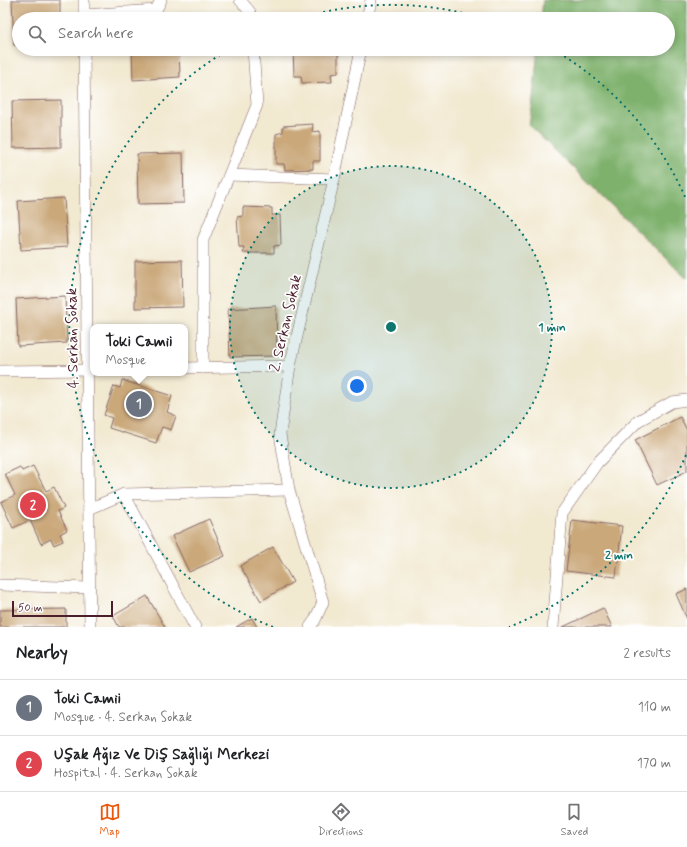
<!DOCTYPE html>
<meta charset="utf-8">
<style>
:root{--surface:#fff;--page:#f2f2f2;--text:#202124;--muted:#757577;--line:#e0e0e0;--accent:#ea580c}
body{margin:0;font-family:Mynerve,sans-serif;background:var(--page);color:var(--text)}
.scale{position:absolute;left:12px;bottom:10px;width:101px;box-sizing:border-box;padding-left:4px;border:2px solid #4a1f2b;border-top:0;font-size:11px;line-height:14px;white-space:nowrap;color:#4a1f2b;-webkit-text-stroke:3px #fff;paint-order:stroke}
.you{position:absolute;left:357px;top:386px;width:14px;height:14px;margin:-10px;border:3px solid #fff;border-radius:50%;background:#1a73e8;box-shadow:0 0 0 6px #1a73e833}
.badge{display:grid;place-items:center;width:26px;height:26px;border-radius:50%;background:var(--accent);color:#fff;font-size:13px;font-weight:700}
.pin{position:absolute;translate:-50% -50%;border:2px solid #fff;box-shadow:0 1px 4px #0006}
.popup{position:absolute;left:90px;top:324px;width:98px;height:52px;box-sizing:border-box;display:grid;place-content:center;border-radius:8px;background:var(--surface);filter:drop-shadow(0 1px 3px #0005);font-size:13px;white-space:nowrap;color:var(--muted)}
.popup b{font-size:15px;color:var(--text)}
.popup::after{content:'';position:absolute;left:50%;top:100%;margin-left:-8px;border:8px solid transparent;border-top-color:var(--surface)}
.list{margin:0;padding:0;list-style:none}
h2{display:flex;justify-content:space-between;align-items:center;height:52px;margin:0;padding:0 16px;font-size:17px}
h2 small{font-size:13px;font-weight:400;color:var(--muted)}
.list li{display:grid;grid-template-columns:26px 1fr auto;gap:12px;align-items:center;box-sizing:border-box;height:56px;padding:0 16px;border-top:1px solid var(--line)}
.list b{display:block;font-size:15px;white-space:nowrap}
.list p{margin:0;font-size:13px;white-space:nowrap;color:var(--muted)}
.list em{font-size:13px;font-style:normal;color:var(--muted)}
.icon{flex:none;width:22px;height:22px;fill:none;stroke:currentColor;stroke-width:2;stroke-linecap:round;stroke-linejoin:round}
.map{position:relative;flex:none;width:687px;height:627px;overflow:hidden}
.search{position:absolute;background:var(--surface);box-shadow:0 2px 6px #0003;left:12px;right:12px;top:12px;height:44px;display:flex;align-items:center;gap:10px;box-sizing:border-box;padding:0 14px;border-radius:22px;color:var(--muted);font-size:15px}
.sheet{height:164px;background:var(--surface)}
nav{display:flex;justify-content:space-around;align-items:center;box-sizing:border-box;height:56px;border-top:1px solid var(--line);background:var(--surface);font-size:11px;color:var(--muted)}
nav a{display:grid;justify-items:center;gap:2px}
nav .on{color:var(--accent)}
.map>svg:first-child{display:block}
.forest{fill:#7eb16c;stroke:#64684c}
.building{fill:#caa87a}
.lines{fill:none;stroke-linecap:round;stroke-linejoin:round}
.minor-casing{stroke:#856665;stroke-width:12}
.minor{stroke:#fff;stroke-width:11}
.ring{fill:none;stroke:#0f766e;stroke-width:2;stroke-dasharray:2 4}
.labels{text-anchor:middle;stroke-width:3.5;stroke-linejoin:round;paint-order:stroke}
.street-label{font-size:15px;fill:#4a1f2b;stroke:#fff}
.centre{fill:#0f766e;stroke:#fff;stroke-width:2}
.ring-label{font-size:12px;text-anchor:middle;font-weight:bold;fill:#0f766e;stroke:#fff;stroke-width:3.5;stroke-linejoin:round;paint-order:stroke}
</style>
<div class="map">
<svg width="687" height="627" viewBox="0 0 687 627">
<rect width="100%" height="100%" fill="#fff"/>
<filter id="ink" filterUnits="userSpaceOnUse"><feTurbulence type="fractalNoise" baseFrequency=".025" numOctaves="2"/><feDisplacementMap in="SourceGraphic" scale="8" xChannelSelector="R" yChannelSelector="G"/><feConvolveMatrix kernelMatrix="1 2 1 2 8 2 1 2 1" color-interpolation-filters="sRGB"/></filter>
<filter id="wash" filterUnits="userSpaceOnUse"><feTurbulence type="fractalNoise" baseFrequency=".012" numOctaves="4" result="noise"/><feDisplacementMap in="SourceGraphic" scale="16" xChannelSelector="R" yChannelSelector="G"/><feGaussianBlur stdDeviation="0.9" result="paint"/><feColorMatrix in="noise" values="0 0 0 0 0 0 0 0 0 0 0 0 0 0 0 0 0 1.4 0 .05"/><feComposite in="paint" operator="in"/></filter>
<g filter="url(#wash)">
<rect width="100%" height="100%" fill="#f2e9d1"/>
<!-- forest -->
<polygon class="forest" points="543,0 687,0 687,279 529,125 532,108 538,49 668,49 668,19 541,19"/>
<g id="blocks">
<!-- building -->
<g class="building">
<polygon points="12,0 60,0 60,19 19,19 19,45 14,45"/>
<polygon points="132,49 179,49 180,77 133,80"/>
<polygon points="293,49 338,49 338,73 331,74 332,82 302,83 301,76 294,76"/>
<polygon points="61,100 61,147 13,148 12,101"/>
<polygon points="313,124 312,132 320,131 320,161 313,161 313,169 285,170 284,164 276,164 276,134 283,132 283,126"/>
<polygon points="183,153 184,203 138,204 137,154"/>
<polygon points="64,198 67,247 21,250 18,201"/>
<polygon points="243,207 272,208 272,215 280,215 281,245 274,246 274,253 243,253 244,247 239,247 237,217 243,216"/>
<polygon points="182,260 183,307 135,308 135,261"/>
<polygon points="65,296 67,343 18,346 16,299"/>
<polygon points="276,306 277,356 230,357 228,309"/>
<polygon points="122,380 172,396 167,412 176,416 171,430 162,427 156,443 109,428 112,418 104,415 114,386 120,388"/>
<polygon points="680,417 687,430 687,471 657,485 635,440"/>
<polygon points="33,466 46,491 54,487 64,508 58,511 67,530 60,534 63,541 54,545 51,539 41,544 30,520 13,528 1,502 15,495 5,474 20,467 22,471"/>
<polygon points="209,519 225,556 189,572 172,536"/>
<polygon points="572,520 622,526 616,577 566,571"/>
<polygon points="273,547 293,582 261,601 240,566"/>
<polygon points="687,589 687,619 676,594"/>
<polygon points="147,596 165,627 119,627 113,616"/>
<polygon points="603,608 612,627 563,627"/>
<polygon points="66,609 66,627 0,627 0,610"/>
<polygon points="252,618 257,627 236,627"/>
</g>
</g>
</g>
<g filter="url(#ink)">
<use href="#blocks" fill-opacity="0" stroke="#856665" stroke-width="1"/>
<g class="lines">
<!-- minor casing -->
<g class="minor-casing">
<g id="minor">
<polyline points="84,0 84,19"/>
<polyline points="240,0 250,12 251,19"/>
<polyline points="84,15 156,10 161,0"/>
<polyline points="367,19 371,0"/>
<polyline points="84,49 90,627"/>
<polyline points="229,175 334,179"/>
<polyline points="185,368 290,366"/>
<polyline points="203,368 203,240 257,105 253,49"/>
<polyline points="0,371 93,370"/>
<polyline points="124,494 195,627"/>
<polyline points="89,509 124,494 289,490"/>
<polyline points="0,585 89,588"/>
<polyline points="310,627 315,620 323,602 289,490 280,434 290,366 334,179 361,49"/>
<polyline points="553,627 562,513 597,463 638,421 672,402 687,400"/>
</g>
</g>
<!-- minor -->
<use href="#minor" class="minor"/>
</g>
</g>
<!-- distance rings -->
<circle cx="391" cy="327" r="161" fill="#0f766e" fill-opacity=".12"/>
<g class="ring">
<circle cx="391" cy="327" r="161"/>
<path d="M686 455A322 322 0 0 1 509 627M273 627A322 322 0 0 1 228 50M300 18A322 322 0 0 1 482 18M554 50A322 322 0 0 1 686 199"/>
</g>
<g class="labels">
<!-- street labels -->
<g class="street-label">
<text transform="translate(285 323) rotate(-77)" y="5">2. Serkan Sokak</text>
<text transform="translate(72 338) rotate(-91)" y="5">4. Serkan Sokak</text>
</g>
</g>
<circle cx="391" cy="327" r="6" class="centre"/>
<g class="ring-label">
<text x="552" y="331">1 min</text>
<text x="619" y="559">2 min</text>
</g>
</svg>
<div class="scale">50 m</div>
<div class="you"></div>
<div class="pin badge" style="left:139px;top:404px;background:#6b7280">1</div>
<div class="popup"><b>Toki Camii</b>Mosque</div>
<div class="pin badge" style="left:33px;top:505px;background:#e0444e">2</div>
<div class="search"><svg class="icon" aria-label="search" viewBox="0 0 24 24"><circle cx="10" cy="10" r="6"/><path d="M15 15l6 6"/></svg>Search here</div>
</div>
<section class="sheet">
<h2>Nearby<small>2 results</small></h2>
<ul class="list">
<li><span class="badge" style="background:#6b7280">1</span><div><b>Toki Camii</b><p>Mosque · 4. Serkan Sokak</p></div><em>110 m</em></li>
<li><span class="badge" style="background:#e0444e">2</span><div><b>Uşak Ağız Ve Diş Sağlığı Merkezi</b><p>Hospital · 4. Serkan Sokak</p></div><em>170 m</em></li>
</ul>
</section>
<nav>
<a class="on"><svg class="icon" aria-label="map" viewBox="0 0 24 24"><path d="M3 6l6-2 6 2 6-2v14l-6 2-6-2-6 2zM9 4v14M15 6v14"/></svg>Map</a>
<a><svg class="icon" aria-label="directions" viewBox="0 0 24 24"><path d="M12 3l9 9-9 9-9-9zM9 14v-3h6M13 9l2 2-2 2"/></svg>Directions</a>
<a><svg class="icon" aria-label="saved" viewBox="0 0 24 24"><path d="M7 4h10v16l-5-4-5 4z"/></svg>Saved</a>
</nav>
